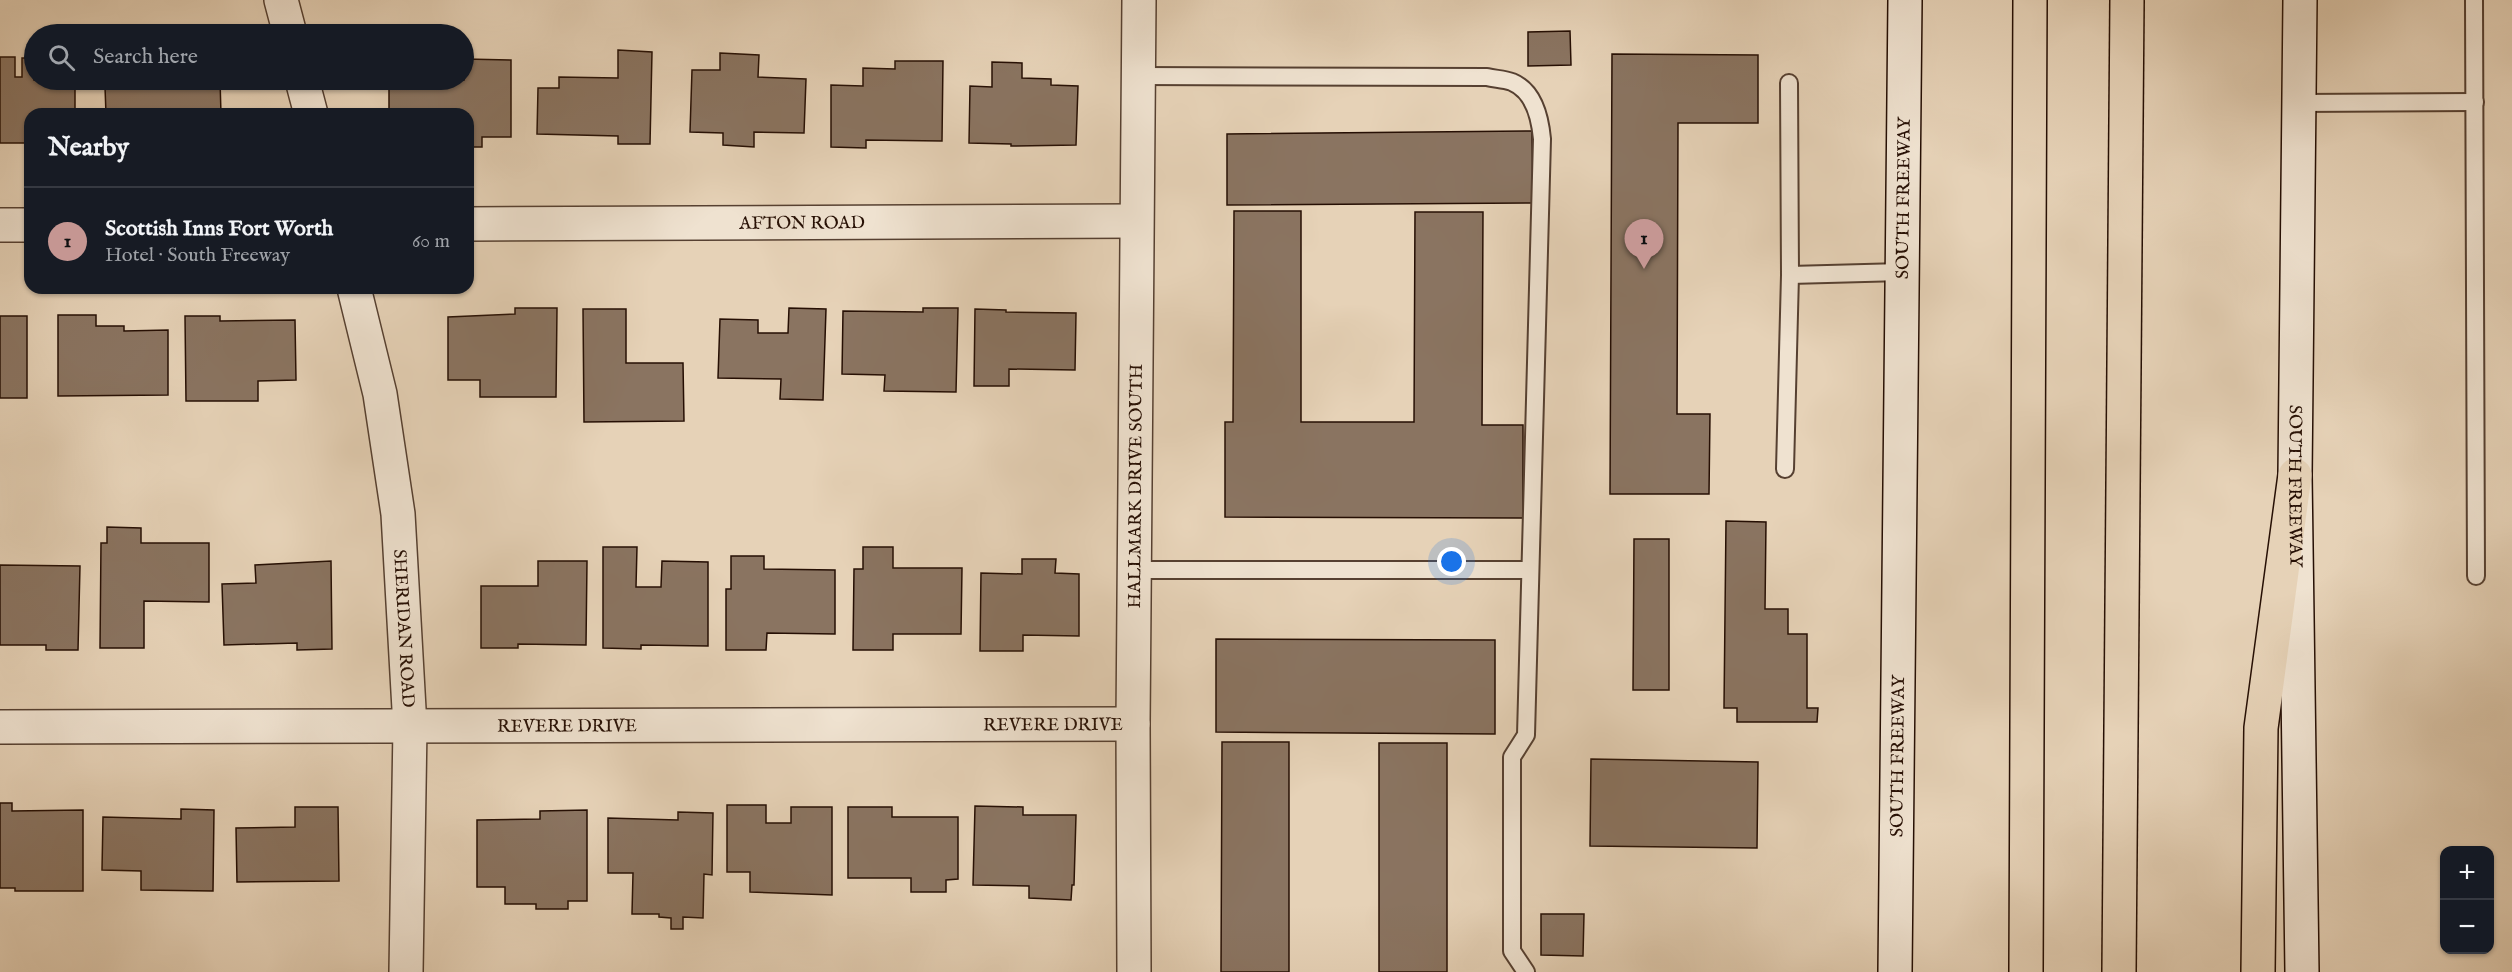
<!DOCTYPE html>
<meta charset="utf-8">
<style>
:root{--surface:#171b24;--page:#242831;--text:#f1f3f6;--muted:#9ea1a6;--line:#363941;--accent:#c59692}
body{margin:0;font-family:"IM FELL English",serif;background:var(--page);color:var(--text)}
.controls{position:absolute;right:18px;bottom:18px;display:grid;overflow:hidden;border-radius:12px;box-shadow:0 2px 4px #0004}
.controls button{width:54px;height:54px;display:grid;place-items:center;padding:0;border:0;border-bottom:2px solid var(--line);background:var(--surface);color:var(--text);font:30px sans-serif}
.you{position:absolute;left:1452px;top:562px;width:21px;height:21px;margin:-15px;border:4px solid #fff;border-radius:50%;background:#1a73e8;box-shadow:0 0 0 9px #1a73e833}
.badge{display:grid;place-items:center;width:39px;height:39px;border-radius:50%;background:var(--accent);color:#111;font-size:20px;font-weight:700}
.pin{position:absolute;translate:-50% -50px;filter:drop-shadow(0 2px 3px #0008)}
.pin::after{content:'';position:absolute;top:32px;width:21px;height:18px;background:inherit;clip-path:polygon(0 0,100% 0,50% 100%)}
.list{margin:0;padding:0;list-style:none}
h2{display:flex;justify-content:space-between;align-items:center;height:78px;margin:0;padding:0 24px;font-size:26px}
h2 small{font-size:20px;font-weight:400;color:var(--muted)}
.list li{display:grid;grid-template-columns:39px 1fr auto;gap:18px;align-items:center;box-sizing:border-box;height:108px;padding:0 24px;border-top:2px solid var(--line)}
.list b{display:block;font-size:22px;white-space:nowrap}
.list p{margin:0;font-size:20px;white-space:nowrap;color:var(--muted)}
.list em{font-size:20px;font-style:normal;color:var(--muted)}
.icon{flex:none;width:33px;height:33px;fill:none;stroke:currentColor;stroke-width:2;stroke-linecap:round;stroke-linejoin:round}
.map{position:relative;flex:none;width:2512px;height:972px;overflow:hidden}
.search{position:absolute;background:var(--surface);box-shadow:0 2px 4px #0004;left:24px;top:24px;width:450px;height:66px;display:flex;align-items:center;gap:15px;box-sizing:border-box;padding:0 21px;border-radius:33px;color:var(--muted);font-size:22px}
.panel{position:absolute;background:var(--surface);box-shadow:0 2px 4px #0004;left:24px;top:108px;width:450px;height:186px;border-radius:18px}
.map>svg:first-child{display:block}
.building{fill:#8a7461;stroke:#260f04;stroke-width:1.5}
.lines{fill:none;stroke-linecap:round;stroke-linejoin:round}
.lane-casing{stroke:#564031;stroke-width:20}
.street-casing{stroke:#564031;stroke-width:36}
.secondary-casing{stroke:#260f04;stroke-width:36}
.highway-casing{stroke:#260f04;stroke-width:36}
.lane{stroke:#efe2d0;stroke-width:16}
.street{stroke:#efe2d0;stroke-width:33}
.secondary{stroke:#efe2d0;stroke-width:33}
.highway{stroke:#e6d2b7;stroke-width:33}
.labels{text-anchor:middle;stroke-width:6;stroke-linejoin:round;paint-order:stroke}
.street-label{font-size:18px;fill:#260f04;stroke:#efe2d0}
</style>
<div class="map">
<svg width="2512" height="972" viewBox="0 0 2512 972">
<rect width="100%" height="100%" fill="#e6d2b7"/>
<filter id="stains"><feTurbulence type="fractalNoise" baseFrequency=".00333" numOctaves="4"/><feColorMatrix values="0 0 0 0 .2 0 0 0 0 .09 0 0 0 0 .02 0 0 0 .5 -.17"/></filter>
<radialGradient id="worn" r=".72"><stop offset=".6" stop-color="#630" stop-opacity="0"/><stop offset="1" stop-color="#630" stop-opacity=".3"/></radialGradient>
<!-- building -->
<g class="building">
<polygon points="1570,31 1571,65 1528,66 1528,32"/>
<polygon points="618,50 652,52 650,144 618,144 618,136 537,134 538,88 559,88 559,77 618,78"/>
<polygon points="720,53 759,55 758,77 806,79 804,133 754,132 754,147 723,145 723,133 690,132 692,70 720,70"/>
<polygon points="1612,54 1758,55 1758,123 1678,123 1677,414 1710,414 1709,494 1610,494"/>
<polygon points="0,57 15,57 15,77 22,77 22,58 34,58 34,80 75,80 75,114 30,114 30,143 0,143"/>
<polygon points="465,59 511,60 511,137 482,137 482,147 468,147 468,114 389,114 389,80 464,80"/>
<polygon points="895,61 943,61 942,141 866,140 866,148 831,147 831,85 863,86 863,68 895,69"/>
<polygon points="992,62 1022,63 1022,78 1051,79 1051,85 1078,86 1076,145 1011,146 1011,144 969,143 970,86 992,87"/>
<polygon points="108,80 151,80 151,83 220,80 221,114 106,114 105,87 108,87"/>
<polygon points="1532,131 1533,203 1227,205 1227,134"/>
<polygon points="1234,211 1301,211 1301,422 1414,422 1415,212 1483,212 1482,425 1523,425 1523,518 1225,517 1225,422 1233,422"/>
<polygon points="515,308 557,308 556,397 480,397 480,380 448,380 448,317 515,314"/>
<polygon points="789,308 826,309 823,400 780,399 781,379 718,378 720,319 758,320 758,333 788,333"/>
<polygon points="923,308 958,308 956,392 884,391 885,375 842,374 843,311 923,312"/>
<polygon points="583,309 626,309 626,363 683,363 684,421 584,422"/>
<polygon points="975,309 1006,310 1006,312 1076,313 1075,370 1009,369 1009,386 974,386"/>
<polygon points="58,315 96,315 96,326 124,326 124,331 168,330 168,395 58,396"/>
<rect x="0" y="316" width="27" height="82"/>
<polygon points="185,316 220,316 220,321 295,320 296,380 258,381 258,401 186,401"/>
<polygon points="1726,521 1766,522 1765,609 1788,609 1788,634 1807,634 1807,708 1818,708 1817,722 1737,722 1737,708 1724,708"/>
<polygon points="107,527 141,528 141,543 209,543 209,602 144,601 144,648 100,648 101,543 107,543"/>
<polygon points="1634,539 1669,539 1669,690 1633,690"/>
<polygon points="603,547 637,547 636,587 661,587 662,561 708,562 708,646 641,645 641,649 603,648"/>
<polygon points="863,547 893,547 893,568 962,568 961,634 893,634 893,650 853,650 854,569 863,569"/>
<polygon points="731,556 764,556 764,569 835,570 835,634 767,633 766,650 726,650 726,589 731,589"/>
<polygon points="1022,559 1056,559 1055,573 1079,574 1079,636 1023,635 1023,651 980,651 981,573 1022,574"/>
<polygon points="331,561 332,649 297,650 297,643 224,645 222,584 256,583 255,565"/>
<polygon points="538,561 587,561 586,645 518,644 518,648 481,648 481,586 538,586"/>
<polygon points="0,565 80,566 78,650 46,650 46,645 0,645"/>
<polygon points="1216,639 1495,640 1495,734 1216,732"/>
<polygon points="1222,742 1289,742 1289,972 1221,972"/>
<rect x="1379" y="743" width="68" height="229"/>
<polygon points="1591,759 1758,762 1757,848 1590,846"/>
<polygon points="0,803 12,803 12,811 83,810 83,891 15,891 15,888 0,888"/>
<polygon points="727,805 766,805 766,823 791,823 791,807 832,807 832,895 750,892 750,872 727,872"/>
<polygon points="975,806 1023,807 1023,815 1076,815 1074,885 1072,885 1071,900 1029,898 1029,886 973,885"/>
<polygon points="295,807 338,807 339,881 237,882 236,828 295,827"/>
<polygon points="848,807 892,807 892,817 958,817 958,879 946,880 946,892 911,892 911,878 848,878"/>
<polygon points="181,809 214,810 213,891 141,890 141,871 102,870 103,817 181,819"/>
<polygon points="587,810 587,901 568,901 568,909 536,909 536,904 505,904 505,887 477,887 477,820 540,819 540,811"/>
<polygon points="678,812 713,813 712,875 704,874 703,918 683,917 683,929 671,929 671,918 659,917 659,914 632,914 633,873 608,873 608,818 678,820"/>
<polygon points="1541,914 1584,914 1583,956 1541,955"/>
</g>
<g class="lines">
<!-- lane casing -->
<g class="lane-casing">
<g id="lane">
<polyline points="2474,0 2476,576"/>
<path d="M1138 76 1487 77C1495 79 1504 79 1512 82 1534 91 1540 117 1542 139L1526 735 1512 757V951L1526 972"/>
<polyline points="1789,83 1790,275 1902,272"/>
<polyline points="2299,103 2475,102"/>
<polyline points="1785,469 1790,275"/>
<polyline points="1134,570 1530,570"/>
</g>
</g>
<!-- street casing -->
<g class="street-casing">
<g id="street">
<polyline points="281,0 290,34"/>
<polyline points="302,80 311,114"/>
<path id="s1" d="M468 224 1136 221"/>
<polyline points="0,225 30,225"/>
<path id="s2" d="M354 288 380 394 398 514 410 727 406 972"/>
<path id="s3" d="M0 727 1133 724"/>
<path id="s4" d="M1134 972 1133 724 1139 0"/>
</g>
</g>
<!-- secondary casing -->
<g class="secondary-casing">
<g id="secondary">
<path id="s5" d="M2300 0 2295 475 2302 972"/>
<path id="s6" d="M1895 972 1905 0"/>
</g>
</g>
<!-- highway casing -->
<g class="highway-casing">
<g id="highway">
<polyline points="2026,972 2030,0"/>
<polyline points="2119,972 2127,0"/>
<polyline points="2258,972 2261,728 2295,475"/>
</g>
</g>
<!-- lane -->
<use href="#lane" class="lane"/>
<!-- street -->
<use href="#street" class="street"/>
<!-- secondary -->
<use href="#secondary" class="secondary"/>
<!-- highway -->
<use href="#highway" class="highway"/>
</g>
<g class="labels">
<!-- street labels -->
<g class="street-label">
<text dy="6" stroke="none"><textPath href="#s6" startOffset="774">SOUTH FREEWAY</textPath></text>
<text dy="6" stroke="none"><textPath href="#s1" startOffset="334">AFTON ROAD</textPath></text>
<text dy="6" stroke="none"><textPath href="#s4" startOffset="486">HALLMARK DRIVE SOUTH</textPath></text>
<text dy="6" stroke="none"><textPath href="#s5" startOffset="486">SOUTH FREEWAY</textPath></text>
<text dy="6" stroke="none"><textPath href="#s2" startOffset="345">SHERIDAN ROAD</textPath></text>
<text dy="6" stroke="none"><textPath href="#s3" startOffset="1053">REVERE DRIVE</textPath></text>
<text dy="6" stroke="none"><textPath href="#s3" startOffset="567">REVERE DRIVE</textPath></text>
<text dy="6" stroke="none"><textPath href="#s6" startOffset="216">SOUTH FREEWAY</textPath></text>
</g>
</g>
<rect width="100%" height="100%" filter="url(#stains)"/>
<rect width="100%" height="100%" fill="url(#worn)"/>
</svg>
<div class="controls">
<button>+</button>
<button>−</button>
</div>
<div class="you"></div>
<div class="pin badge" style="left:1644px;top:269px">1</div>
<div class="search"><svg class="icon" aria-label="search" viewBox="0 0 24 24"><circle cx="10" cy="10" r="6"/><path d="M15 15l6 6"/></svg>Search here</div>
<section class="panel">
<h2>Nearby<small></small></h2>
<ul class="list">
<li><span class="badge">1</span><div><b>Scottish Inns Fort Worth</b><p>Hotel · South Freeway</p></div><em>60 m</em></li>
</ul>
</section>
</div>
